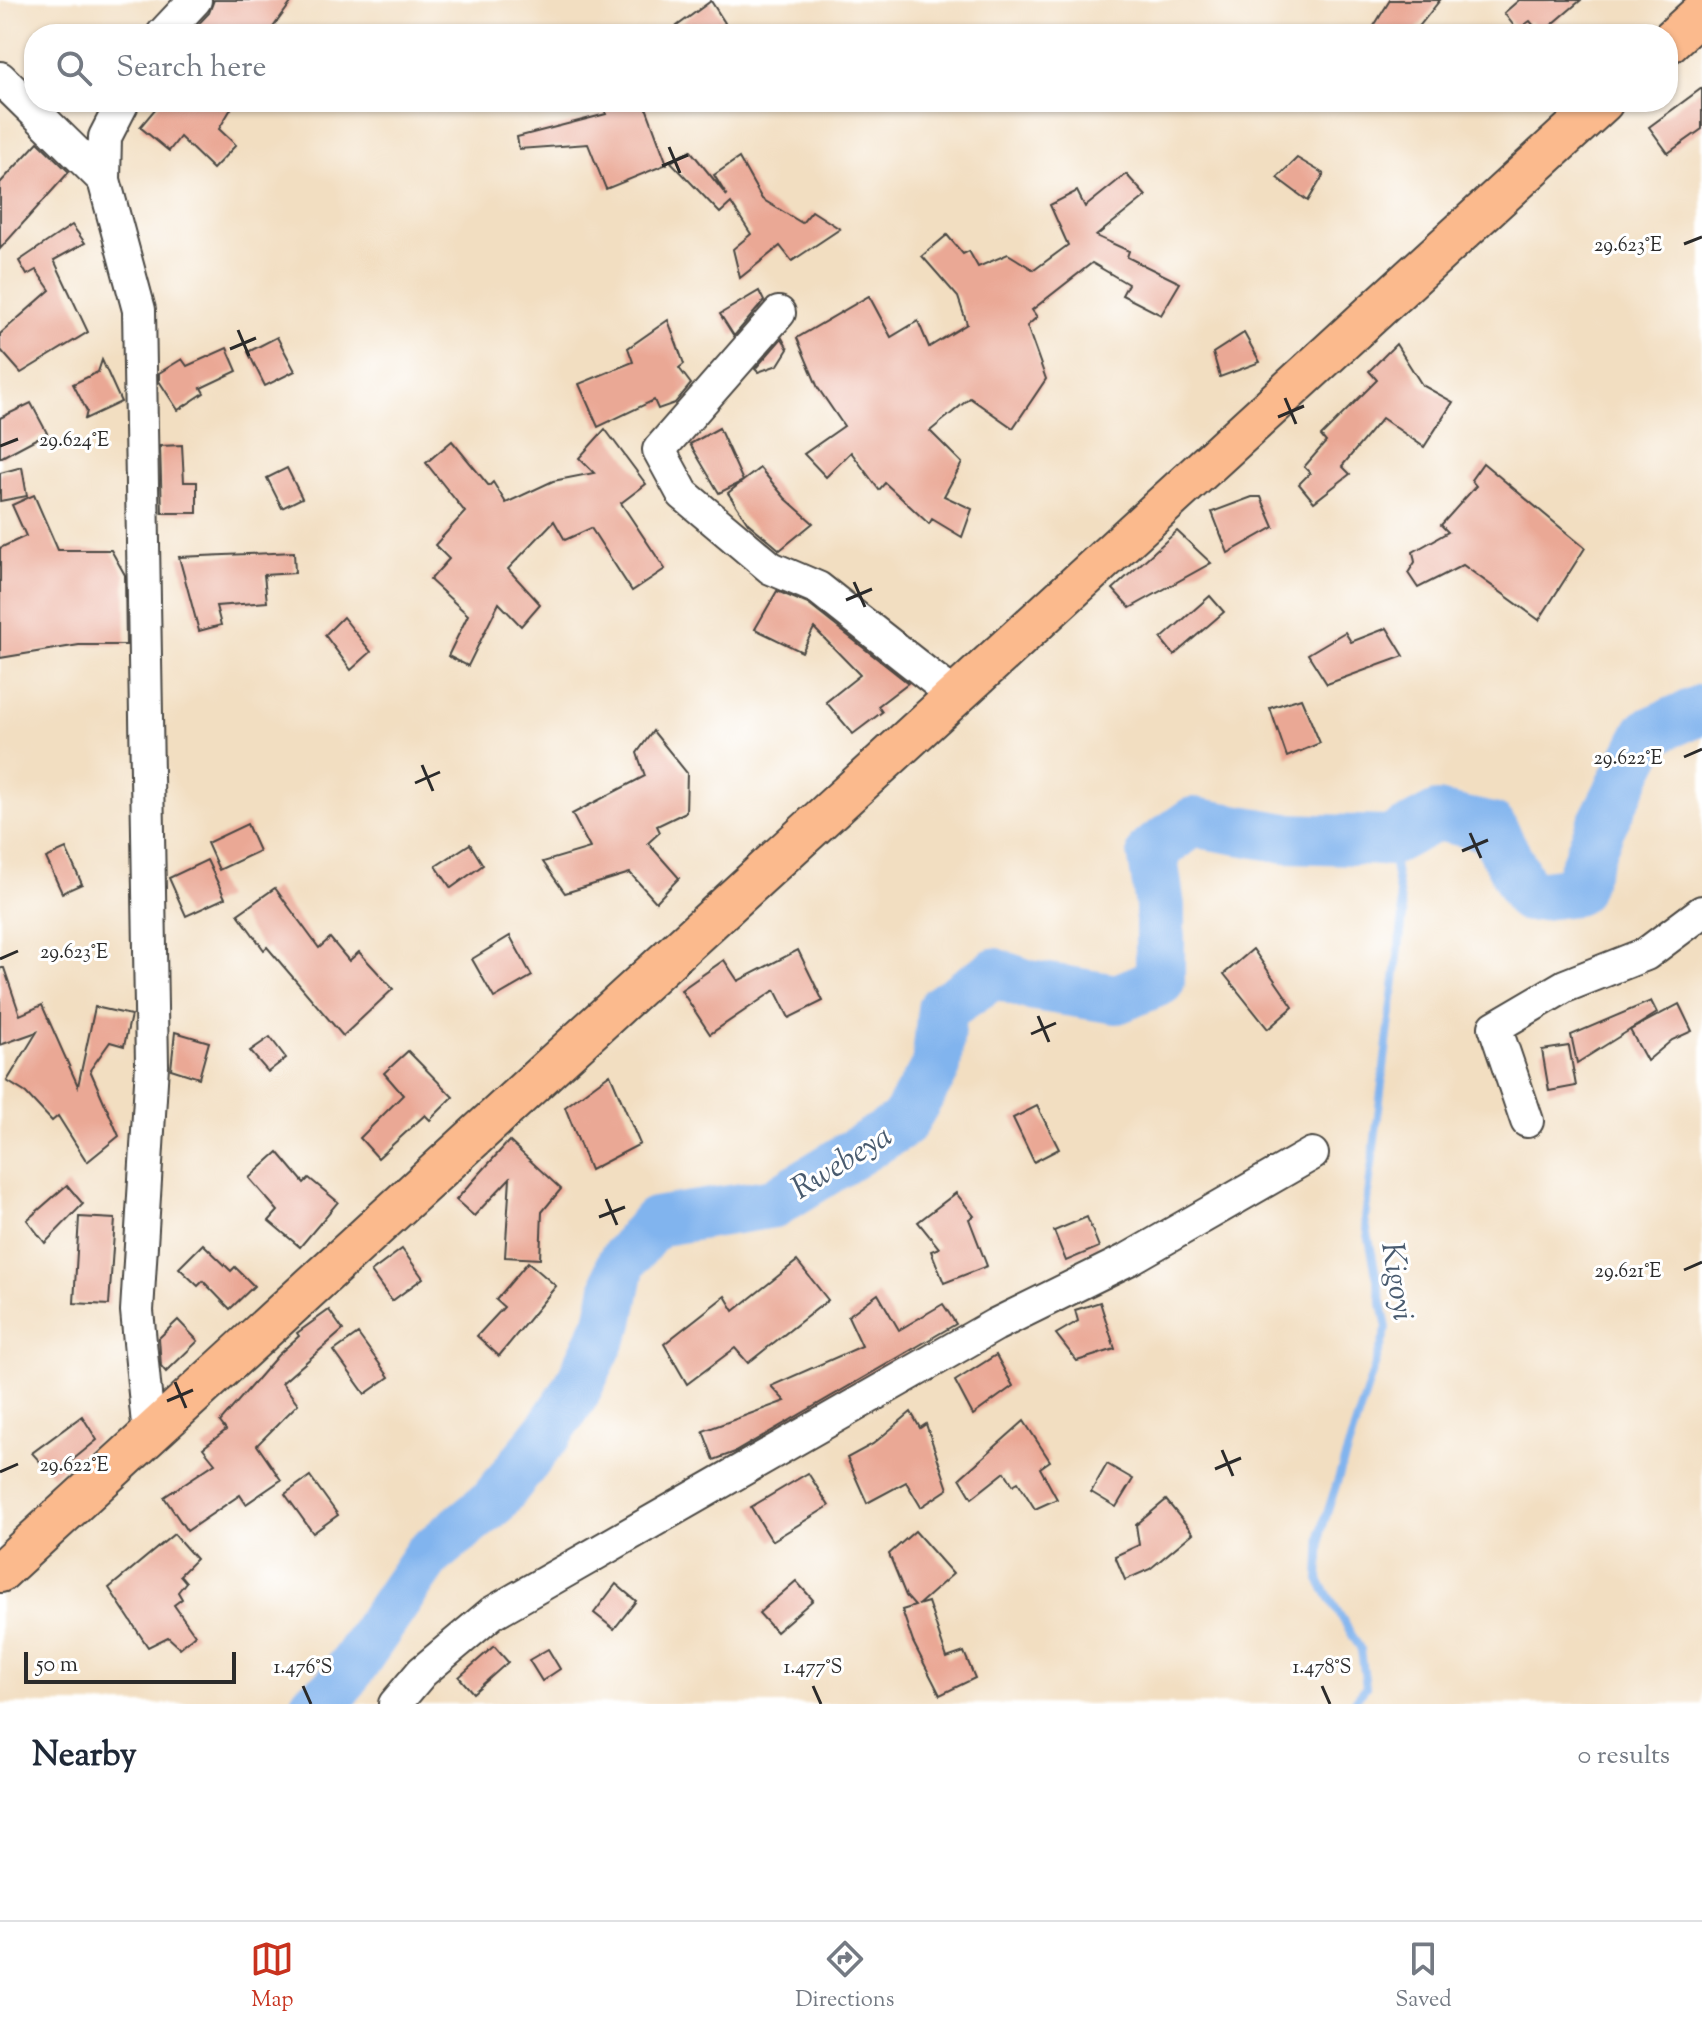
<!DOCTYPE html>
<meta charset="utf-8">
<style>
:root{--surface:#fff;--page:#f2f2f3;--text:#1f2937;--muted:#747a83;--line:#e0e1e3;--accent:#c8321e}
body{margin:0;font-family:"Sorts Mill Goudy",serif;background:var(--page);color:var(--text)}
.scale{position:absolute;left:24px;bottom:20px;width:212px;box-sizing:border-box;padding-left:8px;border:4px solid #2b2b2b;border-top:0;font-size:22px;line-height:28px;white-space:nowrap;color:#2b2b2b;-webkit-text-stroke:6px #fff;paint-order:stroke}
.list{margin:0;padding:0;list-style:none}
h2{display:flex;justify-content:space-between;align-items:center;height:104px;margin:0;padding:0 32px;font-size:34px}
h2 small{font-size:26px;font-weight:400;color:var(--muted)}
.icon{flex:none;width:44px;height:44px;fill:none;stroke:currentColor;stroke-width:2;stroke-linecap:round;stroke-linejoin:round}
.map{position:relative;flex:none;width:1702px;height:1704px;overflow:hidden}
.search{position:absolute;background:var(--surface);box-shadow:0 2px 6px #0004;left:24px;right:24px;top:24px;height:88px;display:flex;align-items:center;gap:20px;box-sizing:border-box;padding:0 28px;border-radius:32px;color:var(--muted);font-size:30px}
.sheet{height:216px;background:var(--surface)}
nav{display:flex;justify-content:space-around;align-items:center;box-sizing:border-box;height:112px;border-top:2px solid var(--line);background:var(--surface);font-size:22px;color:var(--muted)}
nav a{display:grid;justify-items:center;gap:4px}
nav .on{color:var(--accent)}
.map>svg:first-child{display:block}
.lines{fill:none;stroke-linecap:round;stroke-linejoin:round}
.stream{stroke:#81b4ee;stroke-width:8}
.river{stroke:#81b4ee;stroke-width:50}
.building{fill:#eaa895}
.minor-casing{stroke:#494642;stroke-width:36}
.major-casing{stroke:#494642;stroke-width:44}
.minor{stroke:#fff;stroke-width:32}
.major{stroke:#fbba8d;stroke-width:40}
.ticks{fill:none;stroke:#2b2b2b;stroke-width:3}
.labels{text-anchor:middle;stroke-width:6;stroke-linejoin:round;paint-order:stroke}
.water-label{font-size:32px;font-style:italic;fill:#495b6f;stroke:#fff}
.ticks-label{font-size:20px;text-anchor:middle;fill:#2b2b2b;stroke:#fff;stroke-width:6;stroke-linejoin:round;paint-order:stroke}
</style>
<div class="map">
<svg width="1702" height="1704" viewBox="0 0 1702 1704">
<rect width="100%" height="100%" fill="#fff"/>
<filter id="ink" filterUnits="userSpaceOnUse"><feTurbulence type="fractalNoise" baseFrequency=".0125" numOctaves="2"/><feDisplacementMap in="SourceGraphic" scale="16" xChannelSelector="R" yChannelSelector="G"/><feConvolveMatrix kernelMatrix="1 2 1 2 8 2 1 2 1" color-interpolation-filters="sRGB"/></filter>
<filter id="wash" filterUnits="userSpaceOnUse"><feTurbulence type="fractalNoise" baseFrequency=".006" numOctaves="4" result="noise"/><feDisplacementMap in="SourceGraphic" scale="32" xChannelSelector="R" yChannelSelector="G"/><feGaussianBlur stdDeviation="1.8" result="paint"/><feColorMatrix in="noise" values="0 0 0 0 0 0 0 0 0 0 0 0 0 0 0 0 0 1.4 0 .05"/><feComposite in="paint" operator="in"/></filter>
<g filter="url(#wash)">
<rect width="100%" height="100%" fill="#f2dec1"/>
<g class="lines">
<!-- stream -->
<polyline class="stream" points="1352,1704 1366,1687 1361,1650 1319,1580 1321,1532 1387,1328 1365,1219 1403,916 1390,841"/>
<!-- river -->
<polyline class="river" points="315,1704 335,1691 427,1556 494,1501 549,1431 575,1393 609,1322 621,1263 655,1222 774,1203 903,1123 936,1067 942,1009 995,973 1029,985 1117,999 1160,981 1160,906 1152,851 1193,822 1286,838 1390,841 1437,816 1492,828 1528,897 1575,891 1600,828 1648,733 1702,709"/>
</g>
<g id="blocks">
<!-- building -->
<g class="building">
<polygon points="214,0 293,0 268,34 189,34 209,13"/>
<polygon points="1390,0 1440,0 1413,34 1369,34"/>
<polygon points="1519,0 1581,0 1541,34 1530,21 1517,30 1504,13"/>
<polygon points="711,1 725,23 715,34 666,34"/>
<polygon points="1702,88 1702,129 1668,153 1649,127"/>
<polygon points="161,102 235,102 219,129 236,145 213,169 180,137 169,151 140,127"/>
<polygon points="602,102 644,102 667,164 606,189 588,144 519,149 517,137 606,114"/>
<polygon points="38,142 69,172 0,249 0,183"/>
<polygon points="690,150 727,196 714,175 739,158 762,199 802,223 812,211 840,229 792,261 780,246 740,278 733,249 751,234 731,203 720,213 671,162"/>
<polygon points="1297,158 1324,174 1308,201 1277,178"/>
<polygon points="1126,174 1146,196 1096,236 1129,251 1127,257 1180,283 1161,315 1122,295 1128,284 1092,263 1032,310 1037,317 1027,326 1046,379 1013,428 970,398 930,431 962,463 944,496 972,509 962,537 932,519 929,524 885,483 879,490 851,452 826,477 804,454 844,426 818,388 797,338 869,296 891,337 918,321 929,347 967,324 958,297 922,256 947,235 963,254 969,251 978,267 1008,254 1034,270 1068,245 1050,205 1077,191 1085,207"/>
<polygon points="72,225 85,243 54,260 88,332 21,373 0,349 0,334 50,290 36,270 27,275 19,261"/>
<polygon points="759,291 764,301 734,336 720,314"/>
<polygon points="668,320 684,364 679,368 691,384 675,403 658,409 654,400 598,427 579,384 633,362 628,348"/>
<polygon points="1244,333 1260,362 1220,377 1213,353"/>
<polygon points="277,337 295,371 265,386 248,352"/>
<polygon points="782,338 788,349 778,365 758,372 755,369"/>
<polygon points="1396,344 1422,385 1453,402 1424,447 1382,418 1342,466 1350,474 1314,502 1299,484 1310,473 1304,467 1326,442 1321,436 1377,380 1369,371"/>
<polygon points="227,348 237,371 201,388 204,393 178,410 159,381 159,373 182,359 187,366"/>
<polygon points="102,360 121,402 85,419 87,411 73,384 98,372"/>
<polygon points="31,403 47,433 0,458 0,418"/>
<polygon points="719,428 743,481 760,468 785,498 813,523 780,550 748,523 728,493 743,481 719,493 690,444"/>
<polygon points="605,429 646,484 621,503 665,569 632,591 591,528 565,540 554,521 508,569 540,604 521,626 499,603 468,666 448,656 468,615 430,580 449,559 435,545 465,512 426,463 452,441 489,486 493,482 506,503 553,481 594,473 579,458"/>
<polygon points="182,445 184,482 197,482 197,513 162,513 160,446"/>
<polygon points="1483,463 1585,548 1539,620 1463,565 1418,588 1408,573 1415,562 1413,552 1448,532 1441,525 1476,486 1471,480"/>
<polygon points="22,467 27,496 0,501 0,473"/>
<polygon points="287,468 302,498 282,508 267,478"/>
<polygon points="34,495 58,550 111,550 125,575 126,645 79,645 0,658 0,548 26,536 12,505"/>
<polygon points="1252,497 1261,497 1274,527 1228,553 1212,512"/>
<polygon points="1177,531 1211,563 1130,608 1113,589"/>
<polygon points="294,552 295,573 264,575 267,602 216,606 221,625 199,631 179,557"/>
<polygon points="777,591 808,604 908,683 878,706 882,712 853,734 826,702 860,675 814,628 802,652 755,629"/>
<polygon points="1210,596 1224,612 1174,655 1161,639"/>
<polygon points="343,617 371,652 351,670 325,635"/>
<polygon points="1387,628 1404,656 1327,684 1308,654 1345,632 1351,642"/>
<polygon points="1301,698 1320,743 1287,757 1270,708"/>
<polygon points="653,731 687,773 686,812 657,826 660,832 648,843 679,878 656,902 630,873 565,893 543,862 590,848 572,814 645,776 637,753"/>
<polygon points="247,824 259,851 219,870 207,843"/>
<polygon points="470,844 483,865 451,888 436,866"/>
<polygon points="66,849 82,884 62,893 46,858"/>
<polygon points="207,860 225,898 186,916 169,878"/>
<polygon points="275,888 319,948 330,938 349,961 359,952 393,989 343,1036 267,947 264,950 238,914"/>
<polygon points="510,936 532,976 494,998 472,959"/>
<polygon points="1253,949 1293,1007 1268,1029 1224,974"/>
<polygon points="798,950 823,1001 789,1018 775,990 710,1034 681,990 724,960 738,981"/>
<polygon points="0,968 4,968 20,1015 42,1005 78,1086 95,1007 131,1015 124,1046 110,1042 90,1070 119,1136 87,1162 58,1116 52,1121 26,1093 7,1081 37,1032 0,1045"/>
<polygon points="1651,1001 1657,1013 1577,1063 1571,1035"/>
<polygon points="1679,1004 1692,1031 1672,1040 1647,1061 1630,1030"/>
<polygon points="175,1032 209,1042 199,1078 171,1069"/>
<polygon points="270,1037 286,1058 268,1072 250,1051"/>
<polygon points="1569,1046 1576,1086 1549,1091 1542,1050"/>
<polygon points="408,1051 453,1097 430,1120 425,1115 378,1158 360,1138 403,1095 384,1073"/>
<polygon points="610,1074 640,1144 590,1170 565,1107"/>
<polygon points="1037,1106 1059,1149 1034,1162 1013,1118"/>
<polygon points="509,1141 561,1189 542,1212 540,1259 505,1257 510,1178 474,1216 456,1200"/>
<polygon points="278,1152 304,1183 309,1178 338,1202 300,1247 269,1221 278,1211 249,1178"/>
<polygon points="67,1185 83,1204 45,1243 27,1220"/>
<polygon points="956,1193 974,1216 969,1219 987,1266 944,1283 931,1251 939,1248 918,1222"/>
<polygon points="79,1217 115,1219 109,1305 74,1303"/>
<polygon points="1087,1217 1099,1247 1066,1261 1054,1231"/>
<polygon points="203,1244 231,1271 235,1267 254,1286 230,1309 203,1281 198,1286 179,1268"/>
<polygon points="402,1249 423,1278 392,1301 371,1272"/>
<polygon points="797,1261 828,1300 748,1363 735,1348 687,1384 664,1344 725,1296 734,1311"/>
<polygon points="528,1262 556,1286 499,1356 477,1336 504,1307 496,1300"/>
<polygon points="878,1294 899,1330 943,1304 956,1324 735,1452 714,1460 703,1431 785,1401 771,1386 862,1346 848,1316"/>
<polygon points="1100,1302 1115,1349 1077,1361 1056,1334 1078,1321 1075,1310"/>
<polygon points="329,1310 343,1330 282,1383 298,1404 257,1445 281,1480 246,1504 240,1495 187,1531 164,1497 215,1463 203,1448 226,1430 220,1422 278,1355 299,1336 297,1333"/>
<polygon points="178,1320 198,1341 166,1372 161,1366 159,1338"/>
<polygon points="358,1334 389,1377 365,1394 334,1351"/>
<polygon points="996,1355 1013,1386 973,1415 955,1381"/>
<polygon points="911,1412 920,1428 926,1424 948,1489 921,1507 906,1482 867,1503 847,1458 873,1444"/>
<polygon points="82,1416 97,1440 53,1476 32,1453"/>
<polygon points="1024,1421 1050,1461 1040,1468 1057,1499 1035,1509 1018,1482 1013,1485 1005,1472 972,1498 960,1478"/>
<polygon points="1107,1464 1133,1479 1116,1507 1091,1492"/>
<polygon points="808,1473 829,1506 772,1541 751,1507"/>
<polygon points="310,1476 338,1515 313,1533 285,1494"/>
<polygon points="1166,1500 1193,1533 1150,1569 1125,1580 1115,1556 1139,1545 1136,1525"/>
<polygon points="915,1531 953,1574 918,1605 928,1602 947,1658 964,1652 975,1678 940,1695 913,1642 902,1610 915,1606 906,1596 889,1554"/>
<polygon points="174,1534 196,1559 180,1575 186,1582 178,1592 182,1599 174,1605 195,1635 180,1648 168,1637 148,1647 109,1588"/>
<polygon points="796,1581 813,1600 776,1632 759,1613"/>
<polygon points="616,1584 636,1601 614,1629 594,1613"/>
<polygon points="494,1646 508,1662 473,1693 459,1677"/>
<polygon points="548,1649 560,1669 542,1681 529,1660"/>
</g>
</g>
</g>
<g filter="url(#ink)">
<use href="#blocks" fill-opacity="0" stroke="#494642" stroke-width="2"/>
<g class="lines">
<!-- minor casing -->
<g class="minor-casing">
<g id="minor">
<polyline points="163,34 195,0"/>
<polyline points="0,78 104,180"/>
<polyline points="123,102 105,137 104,180 139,310 152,1065 137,1311 149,1435"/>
<polyline points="779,313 659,450 683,494 771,568 818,588 955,696"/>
<polyline points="1527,1121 1495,1027 1565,986 1646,954 1702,912"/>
<polyline points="395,1704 422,1672 492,1613 995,1325 1129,1259 1312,1154"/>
</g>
</g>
<!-- major casing -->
<g class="major-casing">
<g id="major">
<polyline points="1668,43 1702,12"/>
<polyline points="0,1572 1603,102"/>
</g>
</g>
<!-- minor -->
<use href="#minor" class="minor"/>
<!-- major -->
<use href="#major" class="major"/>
</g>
</g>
<!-- ticks -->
<path class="ticks" d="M669 147 680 173M662 166 688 155M1684 244 1702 237M238 330 249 356M230 349 256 338M1285 398 1296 424M1278 417 1304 406M0 446 18 439M854 582 865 607M846 600 872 589M1684 757 1702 749M422 765 433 791M415 783 440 772M1470 833 1481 858M1462 851 1488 840M0 959 18 951M1038 1016 1049 1042M1031 1034 1056 1023M606 1199 617 1225M599 1217 625 1207M1684 1270 1702 1262M175 1382 186 1408M167 1401 193 1390M1222 1450 1233 1476M1215 1469 1241 1458M0 1472 18 1464M303 1686 311 1704M813 1686 821 1704M1322 1686 1330 1704"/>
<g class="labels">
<!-- water labels -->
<g class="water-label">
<text transform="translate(841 1161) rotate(-32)" y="11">Rwebeya</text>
<text transform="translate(1399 1281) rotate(81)" y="11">Kigoyi</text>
</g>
</g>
<g class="ticks-label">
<text x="1628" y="251">29.623°E</text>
<text x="74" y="446">29.624°E</text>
<text x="1628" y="764">29.622°E</text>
<text x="74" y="958">29.623°E</text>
<text x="1628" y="1277">29.621°E</text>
<text x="74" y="1471">29.622°E</text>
<text x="303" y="1673">1.476°S</text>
<text x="813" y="1673">1.477°S</text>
<text x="1322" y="1673">1.478°S</text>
</g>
</svg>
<div class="scale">50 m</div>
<div class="search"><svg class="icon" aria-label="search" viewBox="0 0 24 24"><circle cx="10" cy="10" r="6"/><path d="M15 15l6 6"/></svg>Search here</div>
</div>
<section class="sheet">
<h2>Nearby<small>0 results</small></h2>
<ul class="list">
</ul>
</section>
<nav>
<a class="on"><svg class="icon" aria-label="map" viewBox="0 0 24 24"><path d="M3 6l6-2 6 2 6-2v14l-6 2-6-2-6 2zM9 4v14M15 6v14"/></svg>Map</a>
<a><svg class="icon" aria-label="directions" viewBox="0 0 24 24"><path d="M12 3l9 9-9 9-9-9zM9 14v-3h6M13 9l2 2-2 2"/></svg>Directions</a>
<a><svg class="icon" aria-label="saved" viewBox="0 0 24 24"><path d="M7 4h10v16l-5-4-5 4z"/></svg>Saved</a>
</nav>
